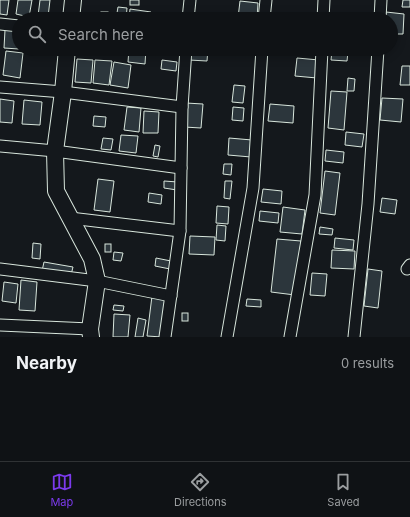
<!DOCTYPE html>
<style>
:root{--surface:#0f1215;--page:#181b1e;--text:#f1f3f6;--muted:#9b9ea0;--line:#2f3234;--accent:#7c3aed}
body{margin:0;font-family:Inter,sans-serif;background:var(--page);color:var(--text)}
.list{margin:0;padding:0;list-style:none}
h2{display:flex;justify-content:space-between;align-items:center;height:52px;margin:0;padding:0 16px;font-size:17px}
h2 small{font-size:13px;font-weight:400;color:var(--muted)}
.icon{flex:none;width:22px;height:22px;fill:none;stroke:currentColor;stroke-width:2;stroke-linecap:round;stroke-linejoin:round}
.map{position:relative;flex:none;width:410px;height:337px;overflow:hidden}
.search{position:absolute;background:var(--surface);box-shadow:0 2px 10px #0003;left:12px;right:12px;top:12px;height:44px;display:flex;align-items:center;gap:10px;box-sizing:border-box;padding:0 14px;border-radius:22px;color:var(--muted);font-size:15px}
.sheet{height:124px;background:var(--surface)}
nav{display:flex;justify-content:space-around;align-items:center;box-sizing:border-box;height:56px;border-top:1px solid var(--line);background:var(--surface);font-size:11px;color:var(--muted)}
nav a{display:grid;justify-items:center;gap:2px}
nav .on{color:var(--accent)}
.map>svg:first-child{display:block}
.building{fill:#2c363c;stroke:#d8e6dc}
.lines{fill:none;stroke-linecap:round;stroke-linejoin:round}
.street-casing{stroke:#d8e6dc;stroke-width:13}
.secondary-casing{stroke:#d8e6dc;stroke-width:18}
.street{stroke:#14181c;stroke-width:11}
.secondary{stroke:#14181c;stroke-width:16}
</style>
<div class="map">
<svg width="410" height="337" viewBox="0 0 410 337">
<rect width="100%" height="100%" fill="#14181c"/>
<!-- building -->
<g class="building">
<polygon points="0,0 9,0 7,15 0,14"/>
<polygon points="18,0 32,0 29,17 16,14"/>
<polygon points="40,0 50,0 48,17 38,16"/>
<rect x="130" y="0" width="9" height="5"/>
<polygon points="403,0 410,0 410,7 402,7"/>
<polygon points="240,1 258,3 257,19 238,18"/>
<polygon points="118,7 127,8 126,19 116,19"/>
<polygon points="130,9 151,12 149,19 129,19"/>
<rect x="101" y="12" width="7" height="7"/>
<polygon points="386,12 404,14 403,34 391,34 391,19 386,19"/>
<polygon points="214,15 236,17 236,19 213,19"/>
<polygon points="5,30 19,31 19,49 4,48"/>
<polygon points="129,49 146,49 145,64 128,62"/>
<polygon points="189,49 208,49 207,61 189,60"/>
<polygon points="6,51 23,53 20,78 3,75"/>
<polygon points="332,51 348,52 347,61 331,60"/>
<polygon points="297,58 319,60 317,78 295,76"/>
<polygon points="77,59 93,60 91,83 75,82"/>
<polygon points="95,60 112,61 109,85 93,83"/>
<polygon points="162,60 177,62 176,71 161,69"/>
<polygon points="114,62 131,65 128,88 110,85"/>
<polygon points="402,66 410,66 410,85 400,85"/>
<polygon points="348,78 355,79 354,91 347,91"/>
<polygon points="234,85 245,86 243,103 232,102"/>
<polygon points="331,91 347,92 344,130 328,128"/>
<polygon points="382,98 403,99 401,122 380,120"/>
<polygon points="0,99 14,101 12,123 0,122"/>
<polygon points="24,100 42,102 40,125 22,124"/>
<polygon points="186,103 203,104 201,128 184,127"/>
<polygon points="270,104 294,106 293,123 268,121"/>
<polygon points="127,107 141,108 139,132 124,130"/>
<polygon points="233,107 244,108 243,121 232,120"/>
<polygon points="144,111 159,112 158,133 143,133"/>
<polygon points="94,116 106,117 105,127 93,126"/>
<polygon points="346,132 364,134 362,147 345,145"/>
<polygon points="121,135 138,136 136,153 119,151"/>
<polygon points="103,138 113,139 111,150 101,149"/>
<polygon points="229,138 252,140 251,157 228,155"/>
<polygon points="155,145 160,146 158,157 153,156"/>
<polygon points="326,150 344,152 343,163 325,161"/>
<polygon points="224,164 232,164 231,175 223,174"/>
<polygon points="325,171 340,173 335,215 320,213"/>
<polygon points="98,179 114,181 110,212 94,210"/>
<polygon points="164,181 178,182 177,190 164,188"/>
<polygon points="225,181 232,181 230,199 224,198"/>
<polygon points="263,189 282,191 281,204 261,202"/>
<polygon points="149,193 162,195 161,204 148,202"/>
<polygon points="382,198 397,200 395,214 380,212"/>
<polygon points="217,206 229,207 228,224 216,223"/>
<polygon points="283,207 305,210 302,234 280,232"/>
<polygon points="260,211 279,213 278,223 259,221"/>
<polygon points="217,225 226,226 225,241 216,240"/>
<polygon points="320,227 333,229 332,235 319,234"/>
<polygon points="190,236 215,237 214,255 189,254"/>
<polygon points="335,238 354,240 353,250 334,248"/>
<polygon points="277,239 301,241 295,295 271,292"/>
<polygon points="33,243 41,244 40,259 32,258"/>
<rect x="105" y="244" width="6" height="8"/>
<polygon points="332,250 355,251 354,269 331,268"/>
<polygon points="114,252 123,253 121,261 113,260"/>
<polygon points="156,258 171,261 170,269 155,266"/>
<polygon points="44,262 73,267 71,275 42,271"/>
<polygon points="368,269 382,271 378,308 364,306"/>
<polygon points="312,273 327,274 325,296 310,295"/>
<polygon points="21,280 37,282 35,311 19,310"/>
<polygon points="4,282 18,284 16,303 2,301"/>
<polygon points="152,296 167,297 162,337 147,336"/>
<polygon points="247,299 261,300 261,307 246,306"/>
<polygon points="114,305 124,306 123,311 113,310"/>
<rect x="182" y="313" width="6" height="8"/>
<polygon points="114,314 130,315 128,337 113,337"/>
<polygon points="138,318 146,320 143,337 135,337"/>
</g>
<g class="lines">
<!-- street casing -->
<g class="street-casing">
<g id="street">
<polyline points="188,19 190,0"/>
<polyline points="264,19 266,0"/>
<polyline points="323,19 324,0"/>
<polyline points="380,19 381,0"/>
<polyline points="0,24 19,26"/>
<polyline points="0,87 63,92 182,107"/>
<polyline points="0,146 55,151 181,168"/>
<polyline points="70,218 180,231"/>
<polyline points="0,269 97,281 171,296"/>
<polyline points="407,269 410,265"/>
<polyline points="0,325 90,329"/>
<polyline points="165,337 180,231 182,107 186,49"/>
<polyline points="227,337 253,188 262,49"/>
<polyline points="290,337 315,195 322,49"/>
<polyline points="354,337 368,204 378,49"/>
</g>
</g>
<!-- secondary casing -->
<g class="secondary-casing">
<g id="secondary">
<polyline points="71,19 73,0"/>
<polyline points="67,49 63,92 55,151 56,191 92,259 97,281 90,329 91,337"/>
</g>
</g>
<!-- street -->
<use href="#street" class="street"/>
<!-- secondary -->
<use href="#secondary" class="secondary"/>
</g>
</svg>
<div class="search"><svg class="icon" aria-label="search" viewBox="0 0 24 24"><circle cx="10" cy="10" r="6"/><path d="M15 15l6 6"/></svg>Search here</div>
</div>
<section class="sheet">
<h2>Nearby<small>0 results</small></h2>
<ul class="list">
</ul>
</section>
<nav>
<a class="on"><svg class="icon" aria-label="map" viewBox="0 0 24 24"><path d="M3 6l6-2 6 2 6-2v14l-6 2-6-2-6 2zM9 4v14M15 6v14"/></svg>Map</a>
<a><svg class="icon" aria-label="directions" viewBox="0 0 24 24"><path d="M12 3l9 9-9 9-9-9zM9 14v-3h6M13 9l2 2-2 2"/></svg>Directions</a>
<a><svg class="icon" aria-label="saved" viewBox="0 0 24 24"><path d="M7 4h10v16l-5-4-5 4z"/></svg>Saved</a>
</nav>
